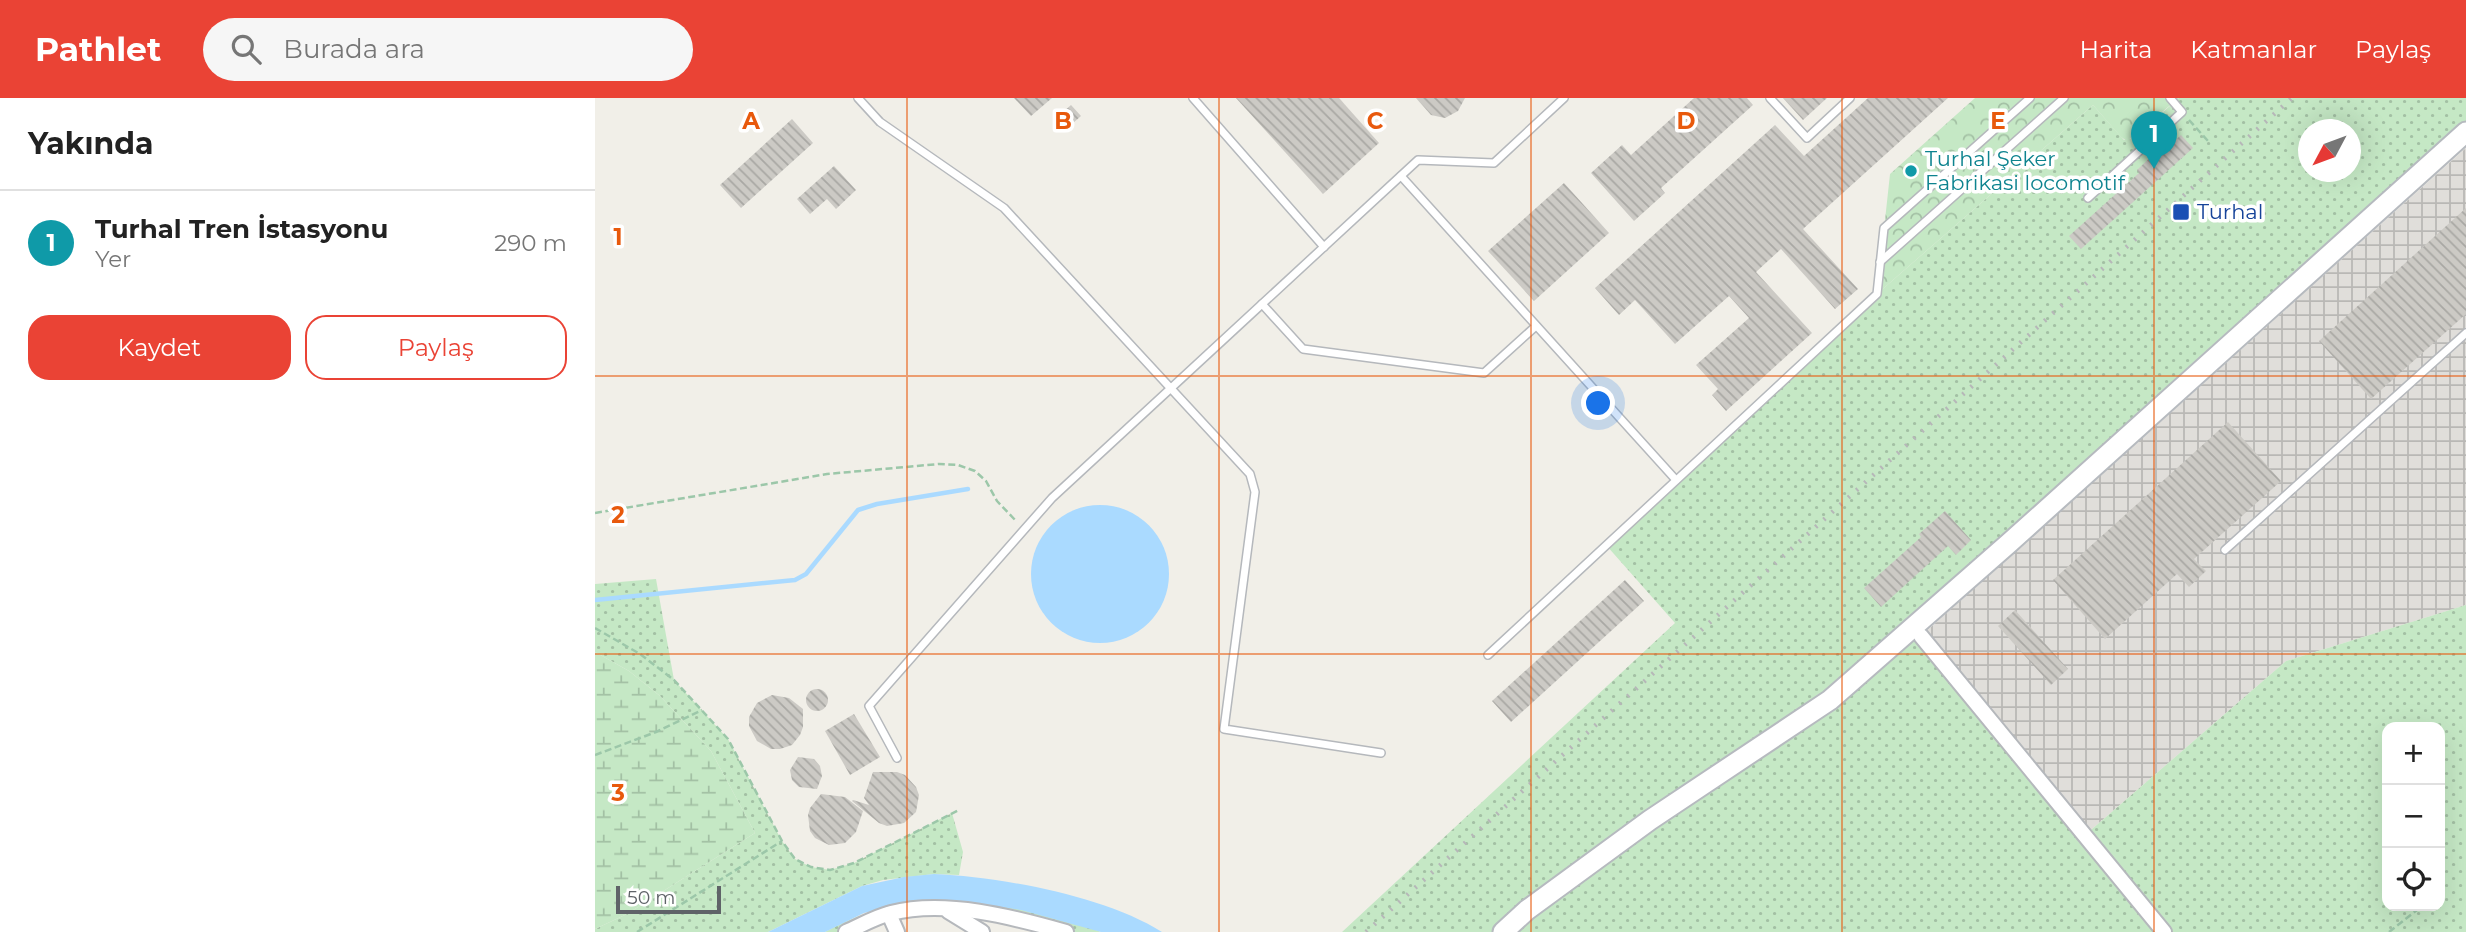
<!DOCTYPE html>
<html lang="tr">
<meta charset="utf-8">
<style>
:root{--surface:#fff;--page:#f6f6f6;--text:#222;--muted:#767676;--line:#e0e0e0;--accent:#ea4335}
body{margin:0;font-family:Montserrat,sans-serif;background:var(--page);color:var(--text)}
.controls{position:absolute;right:21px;bottom:21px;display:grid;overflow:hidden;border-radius:14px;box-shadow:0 7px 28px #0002}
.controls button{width:63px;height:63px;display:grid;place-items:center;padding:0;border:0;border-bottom:2px solid var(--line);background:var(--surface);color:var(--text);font:35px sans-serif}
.compass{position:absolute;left:1703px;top:21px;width:63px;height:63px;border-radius:50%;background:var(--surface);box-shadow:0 7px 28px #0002;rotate:229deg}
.scale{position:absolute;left:21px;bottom:18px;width:105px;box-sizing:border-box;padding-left:7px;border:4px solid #5f6368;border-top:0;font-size:19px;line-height:24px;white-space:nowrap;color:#5f6368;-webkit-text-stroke:5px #fff;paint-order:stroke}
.you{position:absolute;left:1004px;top:306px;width:24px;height:24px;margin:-18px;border:5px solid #fff;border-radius:50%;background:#1a73e8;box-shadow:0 0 0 10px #1a73e833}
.badge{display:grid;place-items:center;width:46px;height:46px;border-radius:50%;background:var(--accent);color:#fff;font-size:23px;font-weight:700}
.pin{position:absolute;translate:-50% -58px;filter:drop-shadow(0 2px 4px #0008)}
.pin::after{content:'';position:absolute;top:37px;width:24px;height:21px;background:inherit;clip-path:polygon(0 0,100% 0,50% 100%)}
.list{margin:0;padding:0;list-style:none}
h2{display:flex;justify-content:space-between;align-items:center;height:91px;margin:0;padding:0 28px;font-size:30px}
h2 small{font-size:23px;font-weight:400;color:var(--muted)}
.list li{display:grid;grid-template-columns:46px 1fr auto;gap:21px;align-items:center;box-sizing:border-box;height:105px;padding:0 28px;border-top:2px solid var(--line)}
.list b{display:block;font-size:26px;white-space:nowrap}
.list p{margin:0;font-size:23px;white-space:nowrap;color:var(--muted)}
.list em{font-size:23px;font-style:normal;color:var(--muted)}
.actions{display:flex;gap:14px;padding:21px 28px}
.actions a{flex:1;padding:16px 0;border:2px solid var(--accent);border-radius:21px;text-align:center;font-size:24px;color:var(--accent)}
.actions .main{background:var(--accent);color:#fff}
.icon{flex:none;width:38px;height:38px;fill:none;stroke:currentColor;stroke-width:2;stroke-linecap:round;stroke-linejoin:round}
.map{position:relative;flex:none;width:1871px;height:834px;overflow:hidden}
header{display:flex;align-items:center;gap:42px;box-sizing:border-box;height:98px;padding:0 35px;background:var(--accent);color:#fff}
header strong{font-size:33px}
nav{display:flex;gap:38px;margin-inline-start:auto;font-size:24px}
.search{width:490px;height:63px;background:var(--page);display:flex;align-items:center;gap:18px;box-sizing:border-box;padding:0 24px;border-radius:38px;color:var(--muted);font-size:26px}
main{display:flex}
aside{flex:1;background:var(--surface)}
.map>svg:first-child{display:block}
.industrial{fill:url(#industrial-grid)}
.grass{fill:url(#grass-dots);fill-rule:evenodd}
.forest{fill:url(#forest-crowns)}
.wetland{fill:url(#wetland-marsh)}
.water{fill:#aadaff}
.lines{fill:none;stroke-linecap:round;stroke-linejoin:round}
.stream{stroke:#aadaff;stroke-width:4.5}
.building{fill:url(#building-back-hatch)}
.lane-casing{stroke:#b5b8bc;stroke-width:10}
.street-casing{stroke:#b5b8bc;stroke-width:18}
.secondary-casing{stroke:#b6babf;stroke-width:23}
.path{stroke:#9cc7a9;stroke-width:2.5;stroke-dasharray:7 3.5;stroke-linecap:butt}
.lane{stroke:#fff;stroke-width:7}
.street{stroke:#fff;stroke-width:14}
.secondary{stroke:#fff;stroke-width:19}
.rail{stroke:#b6b7b8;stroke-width:4.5;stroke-dasharray:2 9;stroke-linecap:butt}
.grid{fill:none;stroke:#e8590c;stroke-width:2;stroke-opacity:0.55}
.culture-dot{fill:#0f9aa8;stroke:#fff;stroke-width:2.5}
.transit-dot{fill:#1a4fb4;stroke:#fff;stroke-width:2.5}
.labels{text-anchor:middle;stroke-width:7;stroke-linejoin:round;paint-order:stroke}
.culture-label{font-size:21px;fill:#0d838f;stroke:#fff;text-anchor:start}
.transit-label{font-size:21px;fill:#164399;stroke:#fff;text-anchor:start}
.grid-label{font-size:23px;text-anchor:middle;font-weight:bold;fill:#e8590c;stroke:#fff;stroke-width:7;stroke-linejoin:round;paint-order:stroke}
</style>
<header>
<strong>Pathlet</strong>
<div class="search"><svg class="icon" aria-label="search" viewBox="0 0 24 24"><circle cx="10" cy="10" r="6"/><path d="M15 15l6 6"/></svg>Burada ara</div>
<nav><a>Harita</a><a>Katmanlar</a><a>Paylaş</a></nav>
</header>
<main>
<aside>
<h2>Yakında<small></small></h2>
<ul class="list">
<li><span class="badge" style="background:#0f9aa8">1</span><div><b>Turhal Tren İstasyonu</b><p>Yer</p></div><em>290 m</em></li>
</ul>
<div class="actions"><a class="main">Kaydet</a><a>Paylaş</a></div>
</aside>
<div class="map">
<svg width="1871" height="834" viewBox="0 0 1871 834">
<defs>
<pattern id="industrial-grid" width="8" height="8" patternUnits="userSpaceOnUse" patternTransform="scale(1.75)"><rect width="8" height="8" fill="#e0deda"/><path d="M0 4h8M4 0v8" fill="none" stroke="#b9b8b5"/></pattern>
<pattern id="grass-dots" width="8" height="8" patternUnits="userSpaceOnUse" patternTransform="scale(1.75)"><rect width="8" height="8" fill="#c5e8c5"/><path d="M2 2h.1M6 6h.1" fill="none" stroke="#a3c0a4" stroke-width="1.8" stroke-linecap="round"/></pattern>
<pattern id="forest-crowns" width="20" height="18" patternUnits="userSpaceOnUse" patternTransform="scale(1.75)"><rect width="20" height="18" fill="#c5e8c5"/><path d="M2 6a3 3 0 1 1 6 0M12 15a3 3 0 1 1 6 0" fill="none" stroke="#a3c0a4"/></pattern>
<pattern id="wetland-marsh" width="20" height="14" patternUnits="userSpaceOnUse" patternTransform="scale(1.75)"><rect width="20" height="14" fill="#c5e8c5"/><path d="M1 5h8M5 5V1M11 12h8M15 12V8" fill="none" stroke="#a3c0a4"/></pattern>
<pattern id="building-back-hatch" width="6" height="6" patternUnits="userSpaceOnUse" patternTransform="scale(1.75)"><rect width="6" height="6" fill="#cccac5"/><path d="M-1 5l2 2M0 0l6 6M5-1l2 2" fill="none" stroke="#a9a8a4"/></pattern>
</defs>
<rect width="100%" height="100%" fill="#f1efe8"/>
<!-- industrial -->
<polygon class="industrial" points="1871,50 1871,507 1691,563 1489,738 1326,538"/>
<!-- grass -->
<g class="grass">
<path d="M1584 0H1871V34L1318 530 1489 738 1691 563 1871 507V834H747L1080 525 1011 447 1282 196 1498 7 1529 42 1538 40ZM1714 32H1756V74H1714ZM1792 629H1845V808H1792Z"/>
<polygon points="61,481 79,582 133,641 187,743 200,761 216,769 235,772 259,765 357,715 368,754 364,777 339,776 288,782 267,788 173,834 0,834 0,831 32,816 160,735 116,653 65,598 34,573 0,554 0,486"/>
<path d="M338 802C393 804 454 813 506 834H471L322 811 251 834H230C267 814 296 806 338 802Z"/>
</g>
<!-- forest -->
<polygon class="forest" points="1380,0 1584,0 1532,43 1526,39 1498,7 1282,196 1295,76"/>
<!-- wetland -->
<polygon class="wetland" points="0,554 34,573 65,598 116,653 160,735 32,816 0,831"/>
<!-- water -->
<g class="water">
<circle cx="505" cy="476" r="69"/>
<path d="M339 776C407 779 510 798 567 834H506L426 812 366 803 338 802 310 805 269 815 230 834H173L267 788 309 779Z"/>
</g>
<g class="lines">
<!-- stream -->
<polyline class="stream" points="0,502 200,482 211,476 263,412 282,406 373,391"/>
</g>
<!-- building -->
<g class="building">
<polygon points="419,0 457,0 436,18"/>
<polygon points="641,0 744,0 784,45 728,96"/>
<polygon points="821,0 870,0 863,13 850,20 836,17"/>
<polygon points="1099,0 1152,0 1158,7 1066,90 1070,95 1039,123 996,75 1027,47 1036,57"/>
<polygon points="1188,0 1232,0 1208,22"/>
<polygon points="1273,0 1353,0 1208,131 1263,191 1240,211 1186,151 1161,174 1217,235 1131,313 1117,297 1123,291 1101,267 1154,220 1134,198 1080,246 1040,202 1024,217 1000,190 1180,27 1209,58"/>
<polygon points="476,7 486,18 469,33 459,22"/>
<polygon points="197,21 218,45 146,110 125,87"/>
<polygon points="1586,37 1598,50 1486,151 1474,138 1544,75 1542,72 1562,53 1565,56"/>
<polygon points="239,68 261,92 241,111 232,101 215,116 202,101"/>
<polygon points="969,85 1014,135 939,203 893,153"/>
<polygon points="1871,110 1871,216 1776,301 1724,243"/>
<polygon points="1633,324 1686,383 1599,461 1611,473 1594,489 1582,476 1510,541 1458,482"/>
<polygon points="1350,413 1376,442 1361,457 1353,448 1286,509 1269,490 1326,439 1324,436"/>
<polygon points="1030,482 1049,503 916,624 897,603"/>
<polygon points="1420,512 1473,571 1456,587 1403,528"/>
<circle cx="222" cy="602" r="11"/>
<polygon points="177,597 194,600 208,611 208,629 205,637 197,647 185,651 176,651 162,643 154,628 154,619 162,605"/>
<polygon points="259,616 285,659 255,677 230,633"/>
<polygon points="203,659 219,661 225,668 227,678 222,691 204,689 197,682 195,672"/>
<polygon points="278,674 302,674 310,677 321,689 324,697 321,714 309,725 292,728 284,725 257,703 258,702 274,707 269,700"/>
<polygon points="226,696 250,699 268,713 261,734 250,745 234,747 220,740 215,733 213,717 215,710"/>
</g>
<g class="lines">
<!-- lane casing -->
<g class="lane-casing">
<g id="lane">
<polyline points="263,0 285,24 409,110 655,376 660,394 629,631 786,655"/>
<polyline points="598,0 729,149"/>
<polyline points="1175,0 1212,40 1255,0"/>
<polyline points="806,78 1081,382"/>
<polyline points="1493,100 1587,14 1575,0"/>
<polyline points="1285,164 1469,0"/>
<polyline points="667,206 708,251 889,275 941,228"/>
<polyline points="1630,452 1871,235"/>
<polyline points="893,557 1282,196 1289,130 1435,0"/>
<polyline points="302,660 274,608 457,400 823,62 899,65 969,0"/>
</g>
</g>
<!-- street casing -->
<g class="street-casing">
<g id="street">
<polyline points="1326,538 1569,834"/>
<polyline points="353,813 387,834"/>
<polyline points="294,816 302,834"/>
<path d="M251 834C265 828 280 819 296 815 350 801 418 819 471 834"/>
</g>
</g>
<!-- secondary casing -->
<g class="secondary-casing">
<polyline id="secondary" points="908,834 932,812 1055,722 1235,602 1413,446 1871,34"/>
</g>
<!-- path -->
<g class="path">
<polyline points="1594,22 1613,43"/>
<polyline points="0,415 232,376 344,366 363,367 380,373 391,383 402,403 422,424"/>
<polyline points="0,530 45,556 79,582 133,641 187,743 200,761 216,769 235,772 259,765 364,712"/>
<polyline points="0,657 61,634 107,612"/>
<polyline points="1845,793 1849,789"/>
<polyline points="42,834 187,743"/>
<polyline points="1794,834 1827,808"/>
</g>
<!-- lane -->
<use href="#lane" class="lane"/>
<!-- street -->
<use href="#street" class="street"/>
<!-- secondary -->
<use href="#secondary" class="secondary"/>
<!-- rail -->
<polyline class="rail" points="771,834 1697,0"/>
</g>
<!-- grid -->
<path class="grid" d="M312 0V834M624 0V834M936 0V834M1247 0V834M1559 0V834M0 278H1871M0 556H1871"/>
<!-- markers -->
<circle class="culture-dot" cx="1316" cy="73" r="7"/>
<rect class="transit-dot" x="1577" y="105" width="18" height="18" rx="3.5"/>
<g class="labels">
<!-- culture labels -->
<g class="culture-label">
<text x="1330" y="68">Turhal Şeker<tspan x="1330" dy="24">Fabrikasi locomotif</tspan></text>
</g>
<!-- transit labels -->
<g class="transit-label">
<text x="1602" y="121">Turhal</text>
</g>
</g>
<g class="grid-label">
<text x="156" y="31">A</text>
<text x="468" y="31">B</text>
<text x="780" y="31">C</text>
<text x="1091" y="31">D</text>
<text x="1403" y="31">E</text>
<text x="23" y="147">1</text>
<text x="23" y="425">2</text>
<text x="23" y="703">3</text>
</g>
</svg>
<div class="controls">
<button>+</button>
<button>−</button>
<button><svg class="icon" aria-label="locate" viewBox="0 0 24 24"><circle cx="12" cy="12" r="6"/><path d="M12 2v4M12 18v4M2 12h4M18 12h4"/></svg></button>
</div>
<svg class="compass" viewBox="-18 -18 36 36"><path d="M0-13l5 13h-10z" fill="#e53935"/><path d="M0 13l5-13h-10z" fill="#767676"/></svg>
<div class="scale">50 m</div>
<div class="you"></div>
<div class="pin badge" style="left:1559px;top:71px;background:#0f9aa8">1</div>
</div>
</main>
